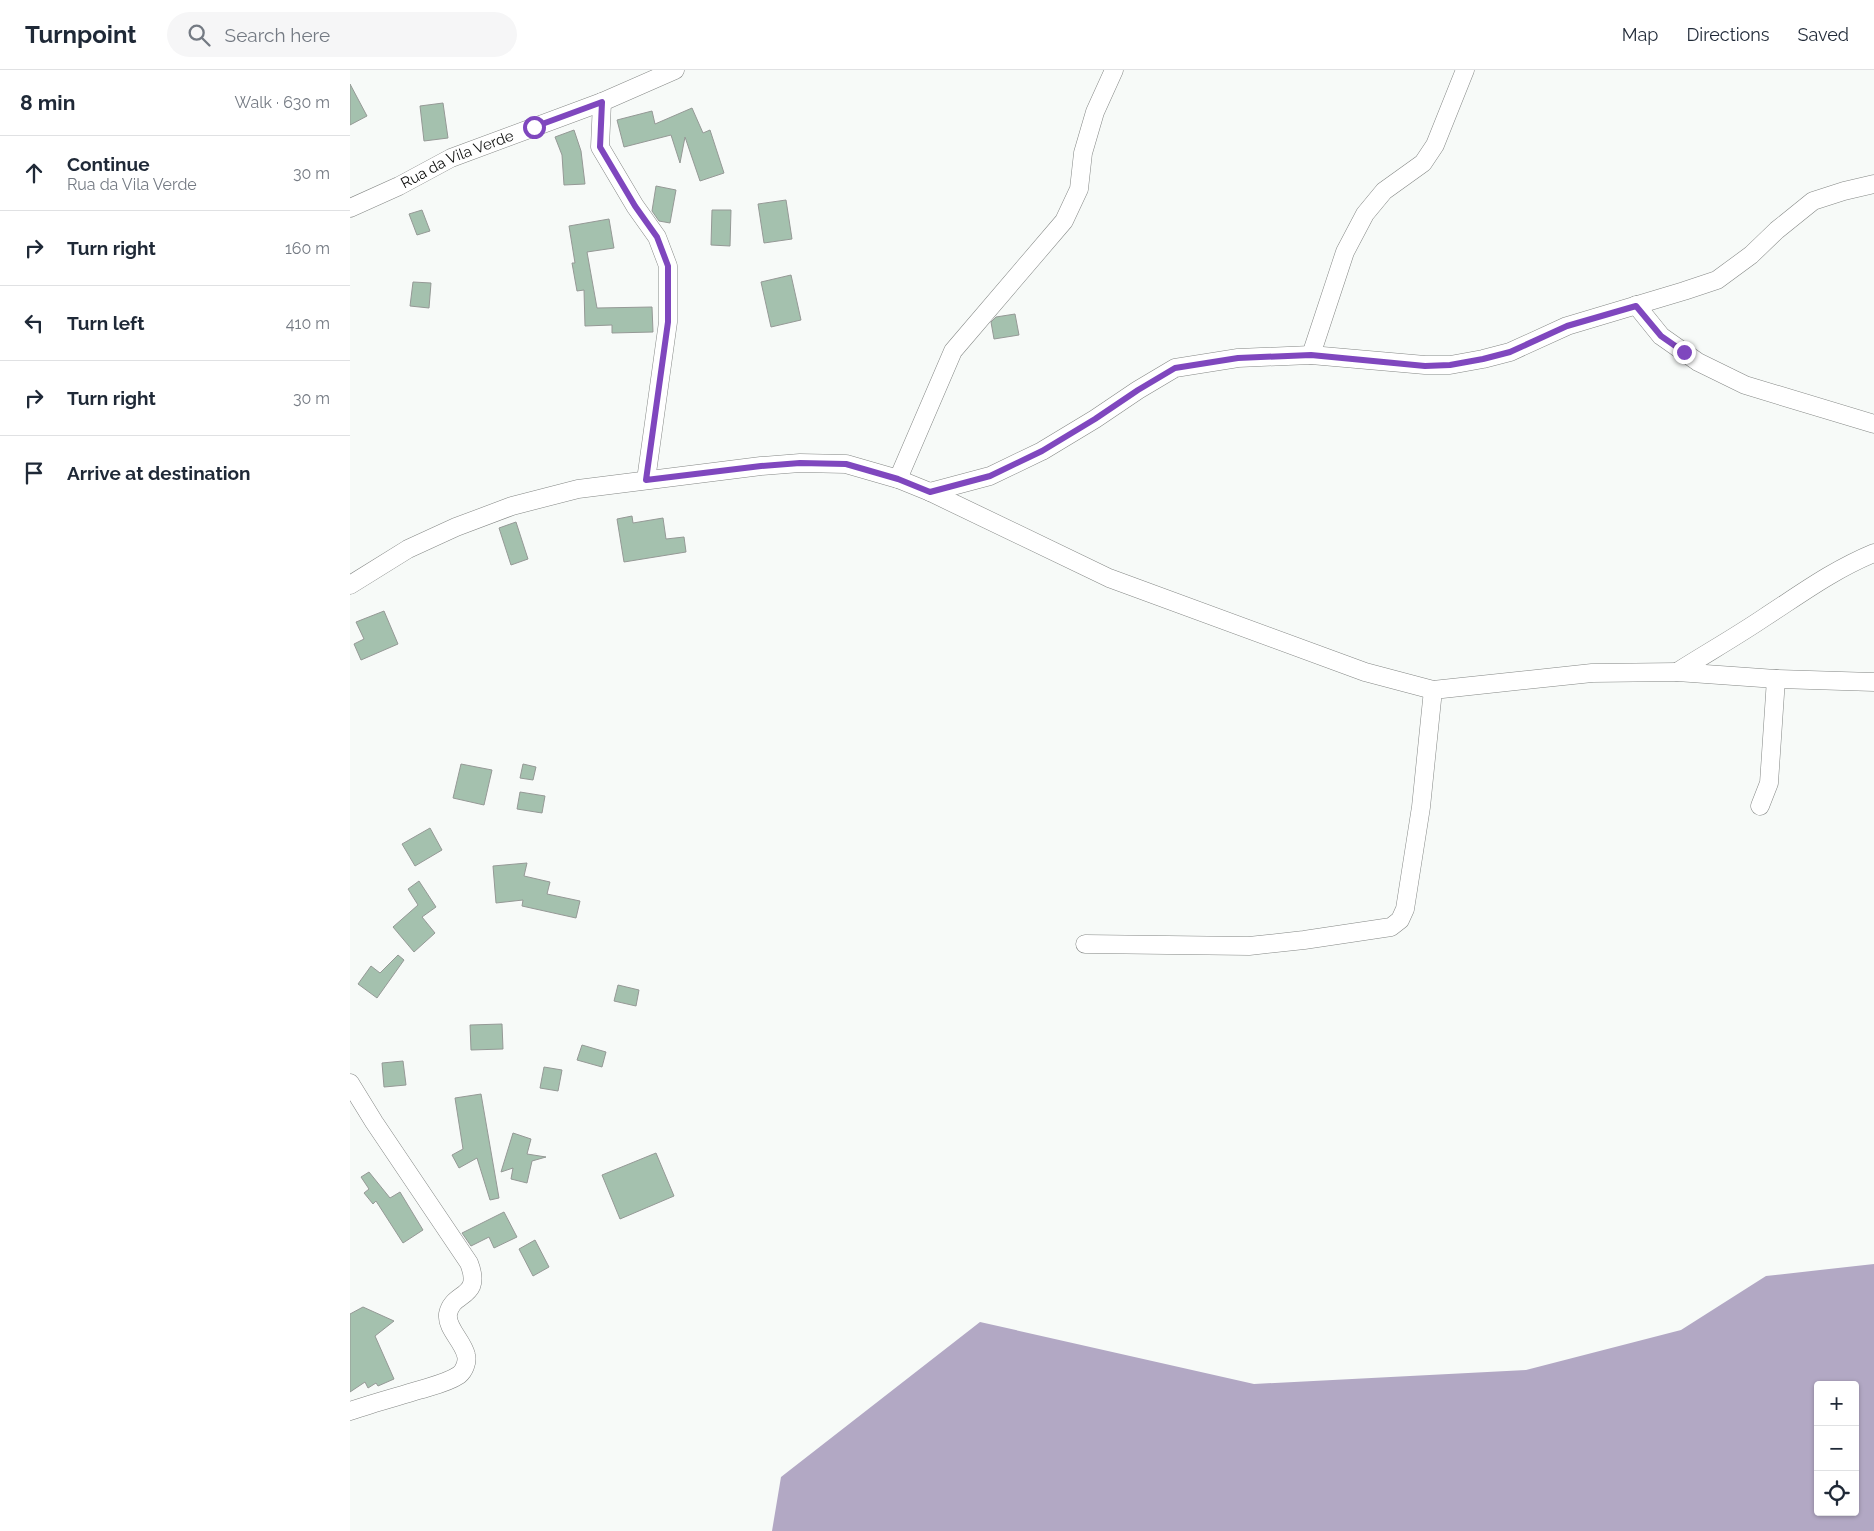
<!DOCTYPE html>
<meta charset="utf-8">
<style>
:root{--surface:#fff;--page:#f6f6f7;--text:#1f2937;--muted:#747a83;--line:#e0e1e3}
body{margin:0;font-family:Raleway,sans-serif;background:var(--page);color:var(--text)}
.controls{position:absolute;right:15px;bottom:15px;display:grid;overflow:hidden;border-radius:5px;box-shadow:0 1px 4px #0004}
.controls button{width:45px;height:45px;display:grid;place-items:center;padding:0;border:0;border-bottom:1px solid var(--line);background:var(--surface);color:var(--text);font:25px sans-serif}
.stop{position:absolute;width:15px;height:15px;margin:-11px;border:4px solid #7f47be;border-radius:50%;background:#fff}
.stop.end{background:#7f47be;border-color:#fff;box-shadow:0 1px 5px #0008}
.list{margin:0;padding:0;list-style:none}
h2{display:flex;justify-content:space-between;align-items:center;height:65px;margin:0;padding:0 20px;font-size:21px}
h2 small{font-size:16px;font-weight:400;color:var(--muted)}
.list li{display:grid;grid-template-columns:32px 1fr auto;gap:15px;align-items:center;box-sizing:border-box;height:75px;padding:0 20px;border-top:1px solid var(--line)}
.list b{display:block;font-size:19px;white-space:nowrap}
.list p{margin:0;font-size:16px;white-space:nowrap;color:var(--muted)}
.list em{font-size:16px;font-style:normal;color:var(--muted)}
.icon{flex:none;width:28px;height:28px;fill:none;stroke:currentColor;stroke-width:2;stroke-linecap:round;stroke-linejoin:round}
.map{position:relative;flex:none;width:1524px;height:1461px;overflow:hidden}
header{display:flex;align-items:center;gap:30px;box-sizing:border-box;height:70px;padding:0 25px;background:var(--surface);border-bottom:1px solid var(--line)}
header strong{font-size:24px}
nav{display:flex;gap:28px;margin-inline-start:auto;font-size:18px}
.search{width:350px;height:45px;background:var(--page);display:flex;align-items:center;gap:12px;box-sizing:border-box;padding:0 18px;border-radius:28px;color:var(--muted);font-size:19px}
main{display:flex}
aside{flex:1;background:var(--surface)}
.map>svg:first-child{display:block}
.water{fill:#b2a8c4;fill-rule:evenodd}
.building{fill:#a4c1ae;stroke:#959996}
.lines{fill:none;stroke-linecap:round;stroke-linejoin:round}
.minor-casing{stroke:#848785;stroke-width:19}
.minor{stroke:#fff;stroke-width:18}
.route{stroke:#7f47be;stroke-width:6}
.labels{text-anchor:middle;stroke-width:4.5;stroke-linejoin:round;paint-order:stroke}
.street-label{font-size:15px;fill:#0f100f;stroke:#f7faf8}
</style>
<header>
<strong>Turnpoint</strong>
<div class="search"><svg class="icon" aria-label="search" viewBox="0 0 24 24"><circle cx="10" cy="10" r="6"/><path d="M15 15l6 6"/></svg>Search here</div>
<nav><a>Map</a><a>Directions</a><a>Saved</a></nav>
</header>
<main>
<aside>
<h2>8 min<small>Walk · 630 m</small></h2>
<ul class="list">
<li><svg class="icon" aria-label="ahead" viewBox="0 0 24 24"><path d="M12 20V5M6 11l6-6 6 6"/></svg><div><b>Continue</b><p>Rua da Vila Verde</p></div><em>30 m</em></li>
<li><svg class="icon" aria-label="right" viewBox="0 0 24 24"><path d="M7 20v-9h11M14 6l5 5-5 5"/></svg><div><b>Turn right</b></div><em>160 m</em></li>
<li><svg class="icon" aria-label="left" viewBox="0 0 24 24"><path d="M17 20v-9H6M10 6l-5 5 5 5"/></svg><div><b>Turn left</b></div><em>410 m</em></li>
<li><svg class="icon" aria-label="right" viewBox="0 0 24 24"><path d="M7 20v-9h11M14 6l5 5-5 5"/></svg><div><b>Turn right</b></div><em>30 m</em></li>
<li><svg class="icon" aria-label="arrive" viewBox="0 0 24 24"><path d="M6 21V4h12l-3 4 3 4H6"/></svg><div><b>Arrive at destination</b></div></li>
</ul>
</aside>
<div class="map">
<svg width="1524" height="1461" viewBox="0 0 1524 1461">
<rect width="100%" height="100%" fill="#f7faf8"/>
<!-- water -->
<path class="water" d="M1524 1194V1461H422L431 1407 630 1252 904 1314 1176 1300 1331 1260 1416 1206ZM1468 1315H1505V1442H1468Z"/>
<!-- building -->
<g class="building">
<polygon points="0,14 17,46 0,55"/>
<polygon points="93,33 98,68 74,71 70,36"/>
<polygon points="342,38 353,63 360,60 374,103 350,111 335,67 330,93 321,65 274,77 267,50 302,41 305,54"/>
<polygon points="224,60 231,81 235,114 214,115 212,85 205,67"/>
<polygon points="306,116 326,120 320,153 309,151 302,141"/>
<polygon points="436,130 442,169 414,173 408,134"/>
<polygon points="72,140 80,161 67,165 59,144"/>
<polygon points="362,140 381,140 380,176 361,175"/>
<polygon points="259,149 264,178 237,182 247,238 302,237 303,262 262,263 262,255 235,256 234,220 227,221 222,193 225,193 219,156"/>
<polygon points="441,205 451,250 421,257 411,212"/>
<polygon points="63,212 81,213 79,238 60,236"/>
<polygon points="665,244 669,265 644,269 641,252 646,247"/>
<polygon points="282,446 283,453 313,448 316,469 334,467 336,482 274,492 267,449"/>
<polygon points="166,452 178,489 161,495 149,458"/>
<polygon points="34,541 48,574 11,590 4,574 14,569 6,552"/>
<polygon points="111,694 142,700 134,735 103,728"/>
<polygon points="173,694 186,697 183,710 170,708"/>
<polygon points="170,722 195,726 192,743 167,739"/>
<polygon points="80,758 92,780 65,796 52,774"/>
<polygon points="177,793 174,806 200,812 197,824 230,831 226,848 172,836 173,830 146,833 143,796"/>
<polygon points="69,811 86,837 72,847 85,863 64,882 43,857 68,835 58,819"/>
<polygon points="48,885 54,890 27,928 8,914 21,896 30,903"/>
<polygon points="268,915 289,920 286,936 264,931"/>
<polygon points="152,954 153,979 121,980 120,955"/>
<polygon points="232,975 256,982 252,997 227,990"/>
<polygon points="53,991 56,1015 34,1017 32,993"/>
<polygon points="194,997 212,1000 208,1021 190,1018"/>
<polygon points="131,1024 149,1128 140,1130 127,1088 109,1098 102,1085 113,1079 105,1028"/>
<polygon points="163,1063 181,1069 177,1084 196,1087 182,1091 177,1113 161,1109 163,1098 151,1102"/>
<polygon points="306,1083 324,1126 270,1149 252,1105"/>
<polygon points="19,1102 40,1128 50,1122 73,1160 53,1173 26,1131 23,1134 14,1123 19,1119 11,1107"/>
<polygon points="154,1142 167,1167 144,1178 139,1167 121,1176 112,1163"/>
<polygon points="185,1170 199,1197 183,1206 169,1179"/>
<polygon points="13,1237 44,1251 25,1266 44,1309 28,1316 26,1313 18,1318 15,1312 0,1322 0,1244"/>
</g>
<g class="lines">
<!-- minor casing -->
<g class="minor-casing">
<g id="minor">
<polyline points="252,32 250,77 285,136 307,167 318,196 318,252 296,410"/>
<path id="s1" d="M0 138 49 116 101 88 252 32 325 0"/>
<polyline points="1286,235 1311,266 1348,292 1395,315 1524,354"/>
<polyline points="961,285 995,182 1015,144 1034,121 1073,93 1085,75 1115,0"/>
<polyline points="548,409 603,281 714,151 729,119 733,83 745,42 764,0"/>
<polyline points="580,422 640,406 692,381 745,349 788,320 825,298 888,288 961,285 1075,295 1100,295 1133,289 1160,282 1217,256 1334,221 1367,210 1401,185 1427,160 1463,131 1494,121 1524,114"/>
<polyline points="0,515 58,479 106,457 162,436 228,419 411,396 450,393 496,394 548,409 580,422 759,508 1015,602 1083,620 1242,603 1327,602 1426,609 1524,612"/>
<path d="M1327 602C1357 583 1387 566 1415 547 1452 523 1483 500 1524 483"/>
<polyline points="1410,736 1419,713 1426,609"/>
<polyline points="735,874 899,876 954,870 1041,857 1050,850 1055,839 1071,737 1083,620"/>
<path d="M0 1013 24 1052 119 1193C133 1229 102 1221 98 1244 96 1258 113 1271 116 1285 118 1292 114 1301 109 1305 97 1313 82 1316 69 1320 46 1327 23 1333 0 1341"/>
</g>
</g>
<!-- minor -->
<use href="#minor" class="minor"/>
</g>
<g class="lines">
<!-- route -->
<polyline class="route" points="184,57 252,32 250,77 285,136 307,167 318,196 318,252 296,410 411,396 450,393 496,394 548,409 580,422 640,406 692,381 745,349 788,320 825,298 888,288 961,285 1075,296 1100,295 1133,289 1160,282 1217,256 1286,236 1311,266 1334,282"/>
</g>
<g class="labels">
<!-- street labels -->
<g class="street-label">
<text dy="5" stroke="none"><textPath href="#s1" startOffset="118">Rua da Vila Verde</textPath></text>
</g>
</g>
</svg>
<div class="controls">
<button>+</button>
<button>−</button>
<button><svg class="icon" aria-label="locate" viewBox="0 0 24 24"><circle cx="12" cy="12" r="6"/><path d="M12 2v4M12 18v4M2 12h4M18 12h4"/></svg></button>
</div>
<div class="stop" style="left:184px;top:57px"></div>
<div class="stop end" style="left:1334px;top:282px"></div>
</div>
</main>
